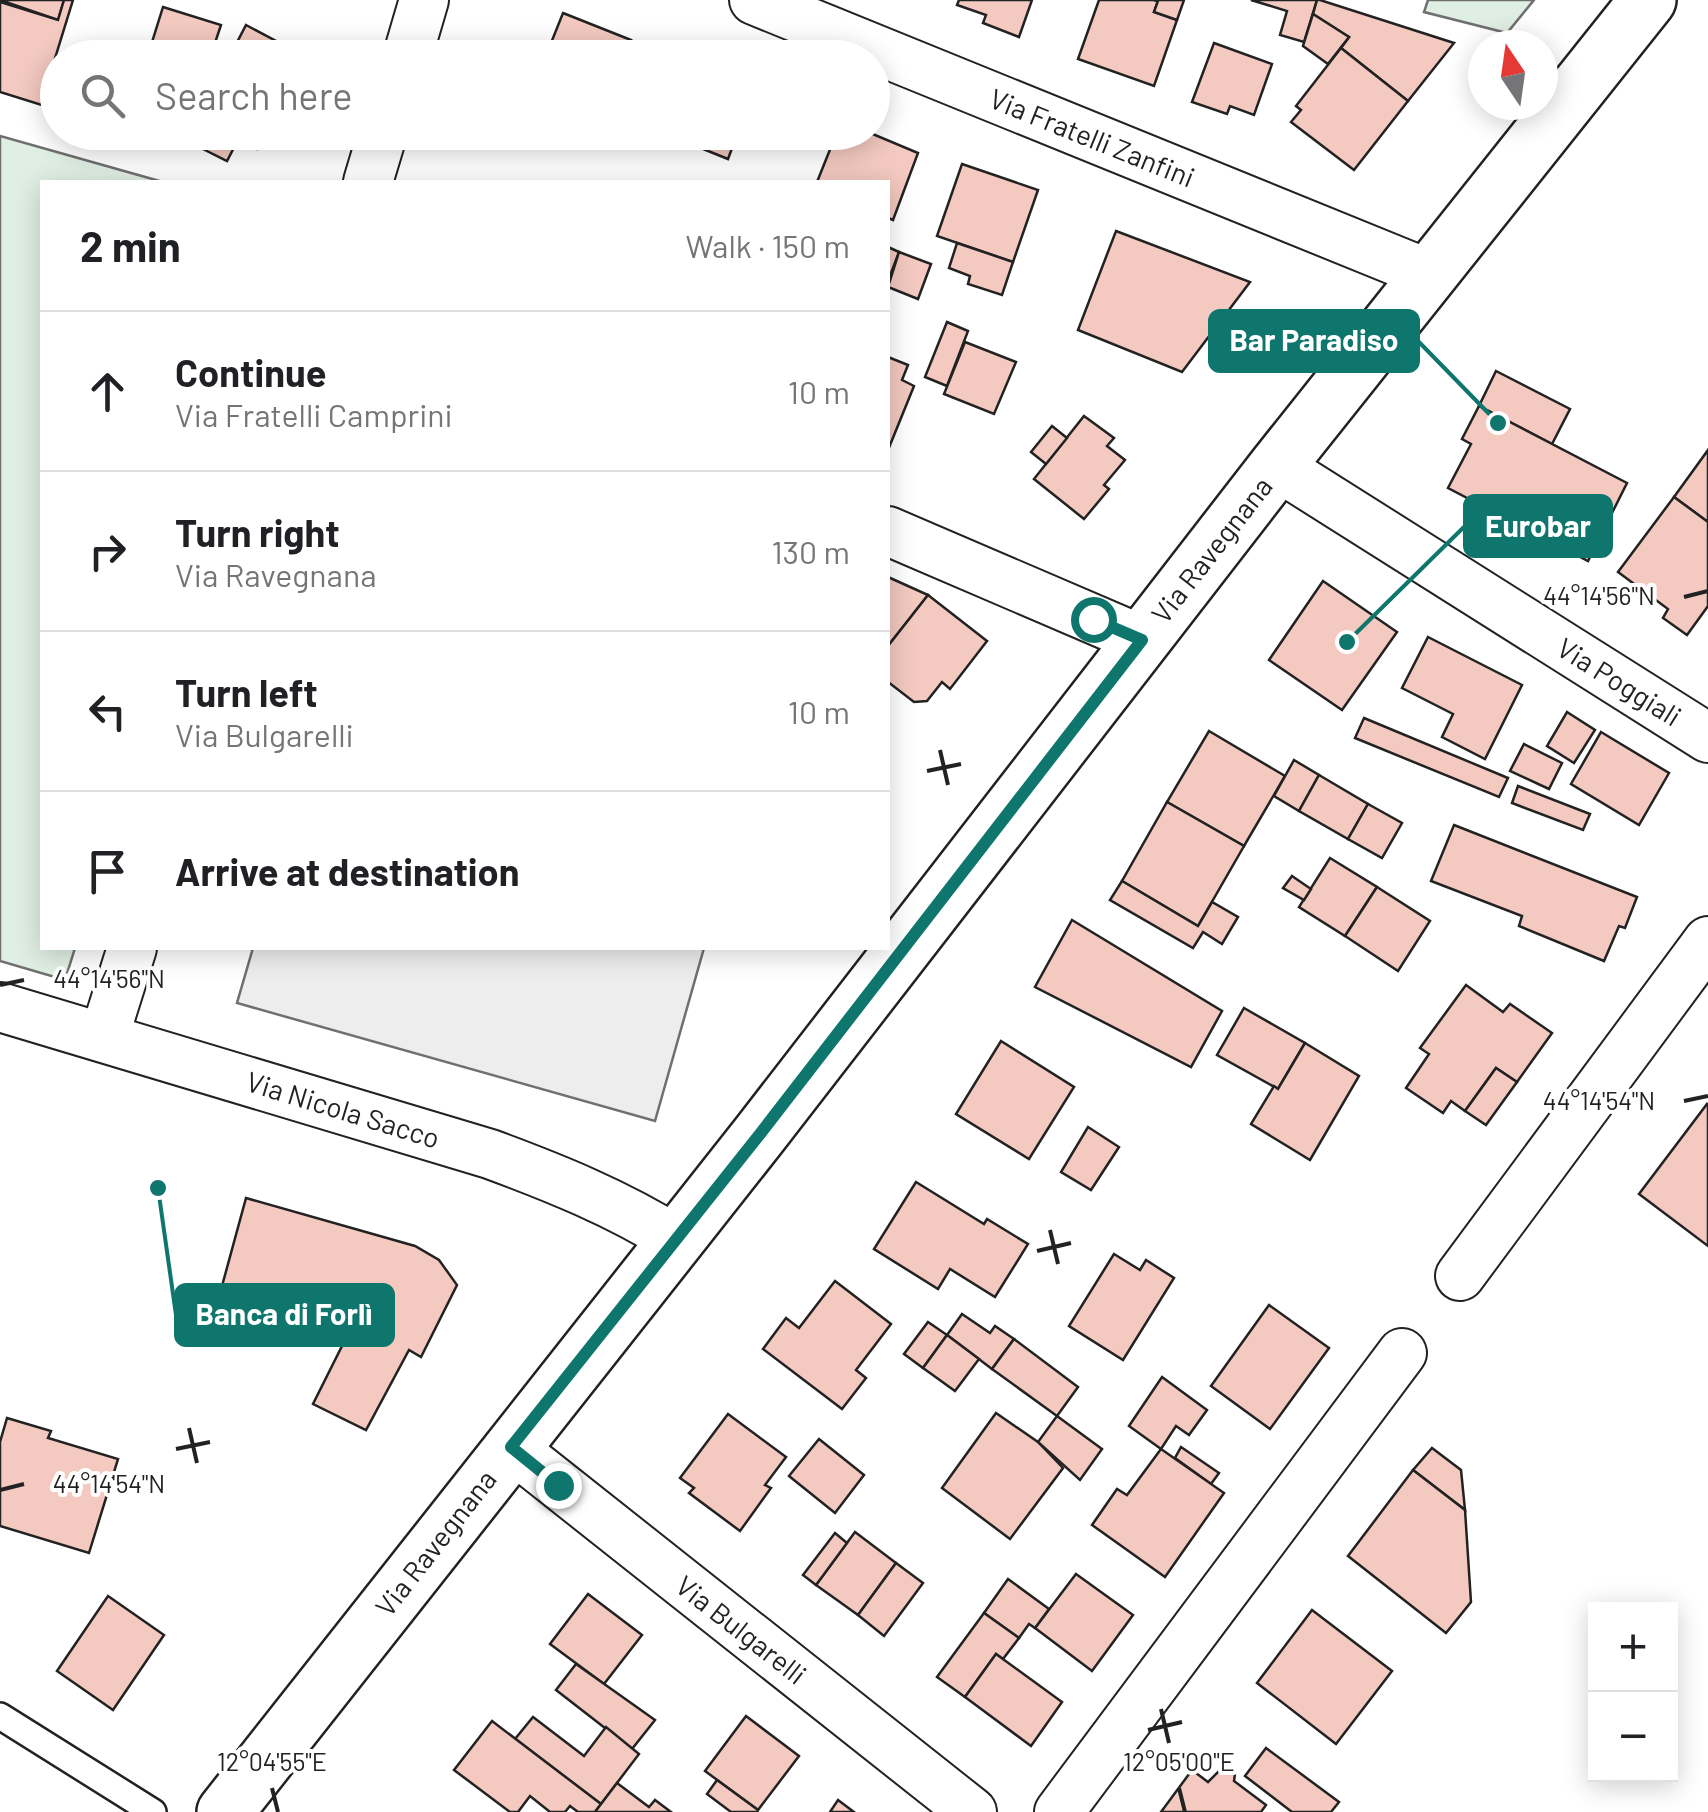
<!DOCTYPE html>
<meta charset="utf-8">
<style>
:root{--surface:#fff;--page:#f6f6f6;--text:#202124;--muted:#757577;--line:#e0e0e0}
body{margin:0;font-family:Barlow,sans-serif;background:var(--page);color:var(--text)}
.controls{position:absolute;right:30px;bottom:30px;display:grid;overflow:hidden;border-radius:0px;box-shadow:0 5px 25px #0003}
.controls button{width:90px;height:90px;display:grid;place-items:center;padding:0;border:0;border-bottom:2px solid var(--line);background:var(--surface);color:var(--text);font:50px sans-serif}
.compass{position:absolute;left:1468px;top:30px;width:90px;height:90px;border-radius:50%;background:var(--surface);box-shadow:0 5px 25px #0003;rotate:347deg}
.stop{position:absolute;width:30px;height:30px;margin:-22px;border:8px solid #0f766e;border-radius:50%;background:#fff}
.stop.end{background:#0f766e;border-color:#fff;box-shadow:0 2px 10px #0008}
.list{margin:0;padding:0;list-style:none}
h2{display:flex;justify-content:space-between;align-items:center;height:130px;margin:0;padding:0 40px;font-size:42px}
h2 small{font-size:32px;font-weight:400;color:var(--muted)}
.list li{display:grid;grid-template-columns:65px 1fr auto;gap:30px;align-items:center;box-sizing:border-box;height:160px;padding:0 40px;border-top:2px solid var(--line)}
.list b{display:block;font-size:38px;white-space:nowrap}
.list p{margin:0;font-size:32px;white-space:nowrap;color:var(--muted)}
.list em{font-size:32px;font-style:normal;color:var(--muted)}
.icon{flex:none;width:55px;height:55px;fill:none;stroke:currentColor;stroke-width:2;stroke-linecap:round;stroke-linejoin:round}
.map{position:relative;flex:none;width:1708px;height:1812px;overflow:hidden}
.search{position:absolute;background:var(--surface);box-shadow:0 5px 25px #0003;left:40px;top:40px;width:850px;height:110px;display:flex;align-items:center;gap:25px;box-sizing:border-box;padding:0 35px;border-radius:55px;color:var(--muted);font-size:38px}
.panel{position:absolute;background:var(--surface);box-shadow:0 5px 25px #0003;left:40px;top:180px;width:850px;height:770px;border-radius:0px}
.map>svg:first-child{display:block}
.green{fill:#e0efe3;stroke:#6f6f6f;stroke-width:2.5}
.parking{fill:#ededed;stroke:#6f6f6f;stroke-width:2.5}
.building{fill:#f3c9c0;stroke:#222;stroke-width:2.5}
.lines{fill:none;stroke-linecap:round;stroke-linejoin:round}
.lane-casing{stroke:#222;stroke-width:30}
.street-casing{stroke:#222;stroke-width:52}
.primary-casing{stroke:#222;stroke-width:60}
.lane{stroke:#fff;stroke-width:25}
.street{stroke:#fff;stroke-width:48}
.primary{stroke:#fff;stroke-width:55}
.route{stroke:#0f766e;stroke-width:12}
.ticks{fill:none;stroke:#222;stroke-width:4}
.labels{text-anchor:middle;stroke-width:8;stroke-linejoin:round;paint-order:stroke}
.street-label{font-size:28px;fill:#222;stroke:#fff}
.ticks-label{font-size:25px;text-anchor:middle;fill:#222;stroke:#fff;stroke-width:8;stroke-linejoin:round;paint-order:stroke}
.leader{fill:none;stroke:#0f766e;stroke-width:4}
.callout-dot{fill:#0f766e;stroke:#fff;stroke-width:4}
.callout{fill:#0f766e;stroke:#0f766e;stroke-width:4}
.callout-label{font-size:30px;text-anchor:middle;font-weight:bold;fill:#fff}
</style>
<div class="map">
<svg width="1708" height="1812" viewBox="0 0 1708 1812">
<rect width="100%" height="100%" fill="#fff"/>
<!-- green -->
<g class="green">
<polygon points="1428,0 1534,0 1507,33 1424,12"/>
<polygon points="0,136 163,182 42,182 42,948 75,948 65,980 0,961"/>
</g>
<!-- parking -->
<polygon class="parking" points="253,948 704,948 655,1121 237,1003"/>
<!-- building -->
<g class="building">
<polygon points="0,0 64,0 58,20"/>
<polygon points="64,0 73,0 44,94 52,96 48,107 0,92 0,2 58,20"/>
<polygon points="959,0 1032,0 1019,37 983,23 986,15 957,5"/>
<polygon points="1099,0 1154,0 1158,1 1154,12 1177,20 1154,86 1078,59"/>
<polygon points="1154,0 1184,0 1177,20 1154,12 1158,1"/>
<polygon points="1251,0 1317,0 1304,42 1280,35 1287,11"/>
<polygon points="1317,0 1320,0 1454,43 1408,101 1341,48 1349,37 1313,14"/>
<polygon points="163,7 221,25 210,58 148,55"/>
<polygon points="563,13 631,40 623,58 545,58"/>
<polygon points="1313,14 1349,37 1328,64 1303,46"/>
<polygon points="246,25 278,42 270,58 210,58 214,47 231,54"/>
<polygon points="1214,43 1272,64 1254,115 1230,106 1227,114 1192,102"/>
<polygon points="1341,48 1408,101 1354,170 1291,122 1301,110 1296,106"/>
<polygon points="56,56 60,58 58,58 58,77 52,96 44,94"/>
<polygon points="242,132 227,161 193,144 191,147 130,133"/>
<polygon points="242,132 262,132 257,149 236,143"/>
<polygon points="661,132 738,132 728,159"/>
<polygon points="837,132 868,132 918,153 893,220 888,218 888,182 817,182"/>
<polygon points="962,164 1038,190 1013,262 937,236"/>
<polygon points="1116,231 1250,282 1182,372 1078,330"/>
<polygon points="957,243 1013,262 1002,295 968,284 970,276 949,268"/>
<polygon points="888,247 899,252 888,281"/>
<polygon points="899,252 931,264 918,299 888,287"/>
<polygon points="947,322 968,331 947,386 925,377"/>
<polygon points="965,342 1016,362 994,414 944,394"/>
<polygon points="888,357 908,365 902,380 914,386 888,450"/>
<polygon points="1496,371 1570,409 1552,444 1479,406"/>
<polygon points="1479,406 1627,483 1588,561 1448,488 1471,444 1462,439"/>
<polygon points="1084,416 1114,438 1107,446 1125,460 1104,485 1109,489 1084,519 1034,479"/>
<polygon points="1052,426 1067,438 1046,464 1031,452"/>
<polygon points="1708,450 1708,522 1674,497"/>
<polygon points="1674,497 1708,522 1708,606 1687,635 1663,618 1668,609 1618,572"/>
<polygon points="888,577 928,595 888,646"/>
<polygon points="1323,581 1397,632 1342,710 1269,660"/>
<polygon points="928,595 987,641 950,689 942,682 927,701 914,702 888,682 888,646"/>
<polygon points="1428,637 1522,685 1485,759 1442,737 1453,714 1402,688"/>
<polygon points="1567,712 1595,730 1574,763 1547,746"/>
<polygon points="1364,718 1508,778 1499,797 1355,738"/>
<polygon points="1209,731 1285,776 1244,846 1167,802"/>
<polygon points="1601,732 1669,773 1639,825 1571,784"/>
<polygon points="1524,744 1562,763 1549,789 1510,771"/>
<polygon points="1294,760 1319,775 1299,811 1274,796"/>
<polygon points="1319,775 1368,804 1348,839 1299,811"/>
<polygon points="1518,786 1590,814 1583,830 1512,803"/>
<polygon points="1167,802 1244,846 1198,926 1122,881"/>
<polygon points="1368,804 1402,823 1382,858 1348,839"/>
<polygon points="1454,825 1637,897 1625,928 1619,926 1604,961 1519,926 1522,916 1431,881"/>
<polygon points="1330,858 1377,887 1345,936 1299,907"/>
<polygon points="1292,876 1311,889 1304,900 1283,888"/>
<polygon points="1122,881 1198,926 1212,902 1238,917 1222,944 1203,932 1193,948 1110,900"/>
<polygon points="1377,887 1430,921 1398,971 1345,936"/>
<polygon points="1072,920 1222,1011 1191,1067 1035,987"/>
<polygon points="1466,985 1503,1012 1510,1004 1552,1033 1517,1082 1496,1068 1465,1111 1451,1101 1443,1113 1406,1088 1429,1054 1420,1048"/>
<polygon points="1244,1008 1305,1043 1278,1089 1217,1055"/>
<polygon points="1001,1041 1074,1087 1029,1159 956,1114"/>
<polygon points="1305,1043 1359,1076 1310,1160 1251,1124 1274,1086 1278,1089"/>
<polygon points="1496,1068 1517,1082 1486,1125 1465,1111"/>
<polygon points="1707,1104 1708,1105 1708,1246 1639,1194"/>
<polygon points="1088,1127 1119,1147 1091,1190 1061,1172"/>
<polygon points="916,1182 984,1224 987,1219 1028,1244 995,1297 950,1269 938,1289 874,1249"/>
<polygon points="246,1198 415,1246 439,1260 457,1285 421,1357 409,1350 366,1430 313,1404 356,1318 222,1286"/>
<polygon points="1114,1254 1140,1270 1146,1260 1174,1278 1123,1360 1069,1326"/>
<polygon points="835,1281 891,1324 856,1370 866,1378 842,1409 763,1349 786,1318 799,1328"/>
<polygon points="1269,1305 1329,1348 1270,1429 1211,1386"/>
<polygon points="962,1314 990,1333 995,1326 1014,1339 992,1369 947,1335"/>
<polygon points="928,1322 947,1335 923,1368 904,1354"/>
<polygon points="947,1335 979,1359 955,1391 923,1368"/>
<polygon points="1014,1339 1078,1387 1057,1416 992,1369"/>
<polygon points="1162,1377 1207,1410 1189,1435 1176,1426 1161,1449 1129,1426"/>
<polygon points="996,1413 1038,1442 1063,1468 1010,1539 942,1488"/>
<polygon points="728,1414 786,1457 765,1485 771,1488 740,1531 689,1493 694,1488 680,1478"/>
<polygon points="1057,1416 1102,1449 1080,1480 1038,1442"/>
<polygon points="7,1418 51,1431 48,1438 118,1459 89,1553 0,1526 0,1442"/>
<polygon points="819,1439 864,1475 835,1513 789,1476"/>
<polygon points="1181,1447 1219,1473 1211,1484 1175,1458"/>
<polygon points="1432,1448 1461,1470 1465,1510 1413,1470"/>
<polygon points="1161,1449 1224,1493 1165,1577 1092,1525 1117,1489 1127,1495"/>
<polygon points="1413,1470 1465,1510 1471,1602 1446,1633 1348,1556"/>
<polygon points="855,1532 896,1563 858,1615 816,1585"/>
<polygon points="835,1533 847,1543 816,1585 803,1575"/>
<polygon points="896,1563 923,1583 884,1636 858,1615"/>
<polygon points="1076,1574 1133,1615 1092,1671 1035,1628"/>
<polygon points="1008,1579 1049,1609 1035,1628 1029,1624 1019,1638 984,1613"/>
<polygon points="588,1594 642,1635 604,1684 550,1644"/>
<polygon points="108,1596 164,1635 113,1710 57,1671"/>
<polygon points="1312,1610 1392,1671 1336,1744 1257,1683"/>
<polygon points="984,1613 1019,1638 1003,1659 996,1654 965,1697 937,1677"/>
<polygon points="996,1654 1062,1702 1031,1746 965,1697"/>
<polygon points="576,1664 655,1720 632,1749 556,1690"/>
<polygon points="746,1716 799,1756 758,1810 705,1771"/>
<polygon points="533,1717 584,1756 606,1727 639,1754 601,1804 515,1739"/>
<polygon points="492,1721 601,1804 595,1812 578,1812 570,1806 565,1812 550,1812 530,1796 518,1812 510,1812 454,1770"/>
<polygon points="1266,1748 1339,1802 1331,1812 1292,1812 1245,1776"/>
<polygon points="1222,1768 1230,1769 1235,1774 1234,1781 1266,1805 1261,1812 1161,1812 1192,1770 1208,1782"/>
<polygon points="717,1780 758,1810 757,1812 731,1812 707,1794"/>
<polygon points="617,1783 649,1807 655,1800 671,1812 595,1812"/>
<polygon points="838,1800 854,1812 830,1812"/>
</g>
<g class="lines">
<!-- lane casing -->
<g class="lane-casing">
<polyline id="lane" points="0,1716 153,1812"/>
</g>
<!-- street casing -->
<g class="street-casing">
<g id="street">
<polyline points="754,0 1431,275"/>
<polyline points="407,58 424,0"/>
<polyline points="368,182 383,132"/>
<polyline points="1277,466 1708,738"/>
<polyline points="888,531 1142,640"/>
<path d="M0 1007 490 1154C555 1178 617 1203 676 1240"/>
<polyline points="104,1037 132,948"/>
<polyline points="1460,1276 1708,941"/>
<polyline points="511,1447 972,1812"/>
<polyline points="1059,1812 1402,1353"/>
</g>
</g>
<!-- primary casing -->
<g class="primary-casing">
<polyline id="primary" points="225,1812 760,1134 1277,466 1648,0"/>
</g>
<!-- lane -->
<use href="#lane" class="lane"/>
<!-- street -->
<use href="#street" class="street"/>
<!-- primary -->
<use href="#primary" class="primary"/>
</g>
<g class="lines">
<!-- route -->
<polyline class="route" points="558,1485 511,1447 760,1134 1142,640 1093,619"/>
</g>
<!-- ticks -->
<path class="ticks" d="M1684 597 1708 591M940 750 948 785M927 771 961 764M0 985 24 980M1684 1101 1708 1096M1050 1230 1058 1264M1037 1251 1071 1243M189 1428 197 1463M176 1449 210 1442M0 1490 24 1484M1161 1709 1169 1743M1148 1730 1182 1722M272 1788 278 1812M1179 1788 1185 1812"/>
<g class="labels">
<!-- street labels -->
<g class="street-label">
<text transform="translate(1092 138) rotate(22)" y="10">Via Fratelli Zanfini</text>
<text transform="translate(1212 550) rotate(-52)" y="10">Via Ravegnana</text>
<text transform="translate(1619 682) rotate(32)" y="10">Via Poggiali</text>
<text transform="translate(343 1110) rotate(17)" y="10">Via Nicola Sacco</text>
<text transform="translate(436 1543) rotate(-52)" y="10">Via Ravegnana</text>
<text transform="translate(741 1630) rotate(38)" y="10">Via Bulgarelli</text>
</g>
</g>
<g class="ticks-label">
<text x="1599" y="605">44°14'56"N</text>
<text x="109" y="988">44°14'56"N</text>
<text x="1599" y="1110">44°14'54"N</text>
<text x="109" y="1493">44°14'54"N</text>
<text x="272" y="1771">12°04'55"E</text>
<text x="1179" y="1771">12°05'00"E</text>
</g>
<!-- callouts -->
<path class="leader" d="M1498 423L1418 341M1347 642L1465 526M158 1188L176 1315"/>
<g class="callout-dot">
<circle cx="1498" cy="423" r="10"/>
<circle cx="1347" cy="642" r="10"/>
<circle cx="158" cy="1188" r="10"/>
</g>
<g class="callout">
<rect x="1210" y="311" width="208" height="60" rx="10"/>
<rect x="1465" y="496" width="146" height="60" rx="10"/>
<rect x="176" y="1285" width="217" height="60" rx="10"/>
</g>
<g class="callout-label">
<text x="1314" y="351">Bar Paradiso</text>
<text x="1538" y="537">Eurobar</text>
<text x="284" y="1325">Banca di Forlì</text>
</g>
</svg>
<div class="controls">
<button>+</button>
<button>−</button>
</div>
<svg class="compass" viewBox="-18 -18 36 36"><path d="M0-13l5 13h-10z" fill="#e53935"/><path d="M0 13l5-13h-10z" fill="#757577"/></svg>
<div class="stop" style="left:1093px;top:619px"></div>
<div class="stop end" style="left:558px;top:1485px"></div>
<div class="search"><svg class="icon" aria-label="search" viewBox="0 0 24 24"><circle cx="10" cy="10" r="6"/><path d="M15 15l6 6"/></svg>Search here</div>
<section class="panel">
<h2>2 min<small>Walk · 150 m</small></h2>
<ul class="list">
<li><svg class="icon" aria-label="ahead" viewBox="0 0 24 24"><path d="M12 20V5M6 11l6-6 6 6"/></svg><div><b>Continue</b><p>Via Fratelli Camprini</p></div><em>10 m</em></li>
<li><svg class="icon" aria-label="right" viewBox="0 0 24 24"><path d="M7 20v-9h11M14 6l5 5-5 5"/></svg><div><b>Turn right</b><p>Via Ravegnana</p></div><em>130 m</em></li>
<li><svg class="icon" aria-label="left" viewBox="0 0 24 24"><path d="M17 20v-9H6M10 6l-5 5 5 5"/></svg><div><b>Turn left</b><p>Via Bulgarelli</p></div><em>10 m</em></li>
<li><svg class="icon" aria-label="arrive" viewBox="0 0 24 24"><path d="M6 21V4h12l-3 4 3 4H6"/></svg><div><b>Arrive at destination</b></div></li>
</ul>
</section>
</div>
